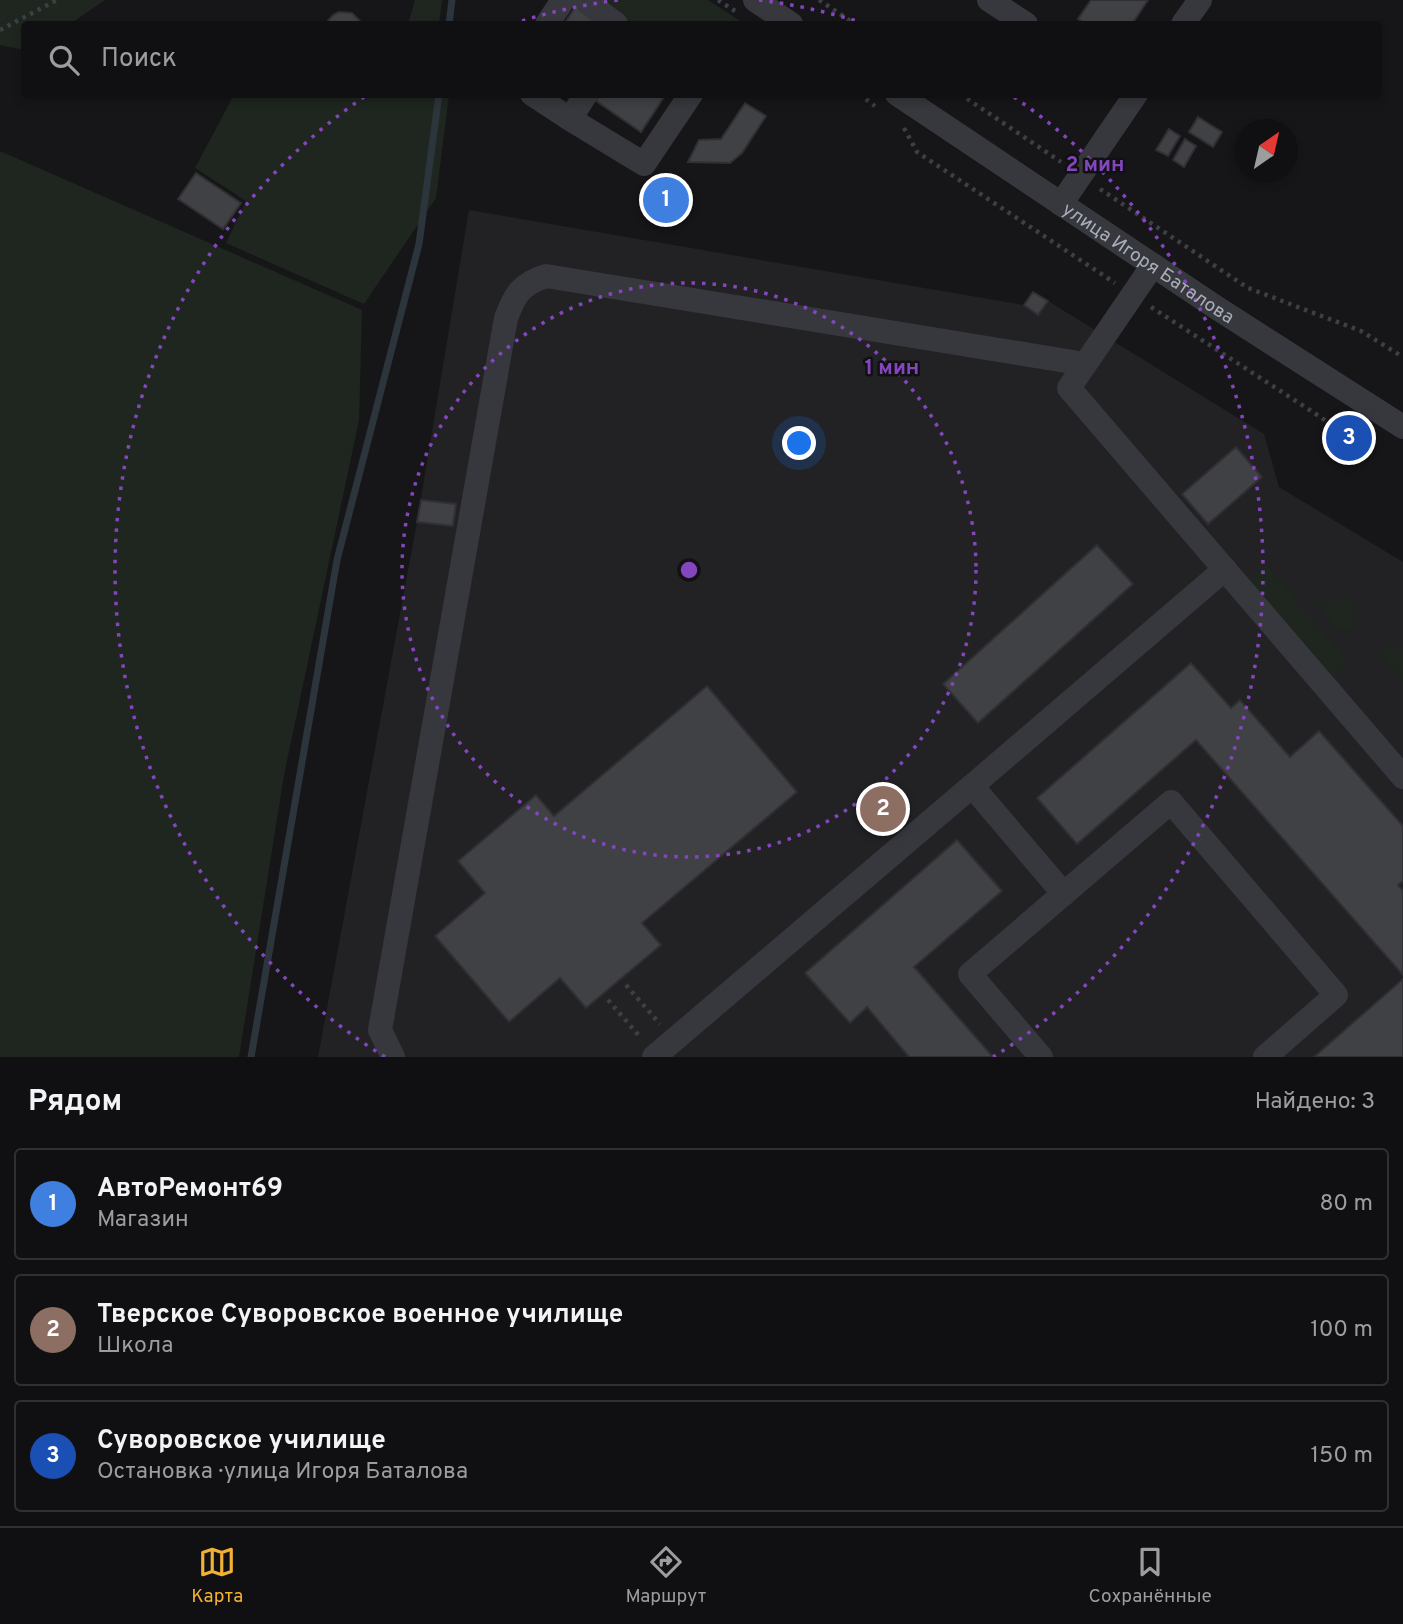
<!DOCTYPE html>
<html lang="ru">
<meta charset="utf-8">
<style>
:root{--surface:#101012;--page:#1e1e20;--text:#f1f3f6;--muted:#9c9d9f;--line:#303032;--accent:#f2b134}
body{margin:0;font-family:Overpass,sans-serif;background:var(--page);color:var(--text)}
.compass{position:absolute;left:1235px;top:119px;width:63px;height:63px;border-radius:50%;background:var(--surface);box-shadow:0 4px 10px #0003;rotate:34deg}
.you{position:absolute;left:800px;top:444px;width:24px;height:24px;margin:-18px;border:5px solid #fff;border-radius:50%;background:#1a73e8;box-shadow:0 0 0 10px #1a73e833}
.badge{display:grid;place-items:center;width:46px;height:46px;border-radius:50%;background:var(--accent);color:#fff;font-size:23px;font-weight:700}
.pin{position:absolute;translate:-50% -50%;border:4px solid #fff;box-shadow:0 2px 7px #0006}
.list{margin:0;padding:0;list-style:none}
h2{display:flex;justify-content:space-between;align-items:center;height:91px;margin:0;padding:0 28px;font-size:30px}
h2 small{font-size:23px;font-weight:400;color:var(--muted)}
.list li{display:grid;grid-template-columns:46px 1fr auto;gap:21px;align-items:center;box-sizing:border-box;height:112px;margin:0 14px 14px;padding:0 14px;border:2px solid var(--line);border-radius:7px}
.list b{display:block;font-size:26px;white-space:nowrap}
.list p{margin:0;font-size:23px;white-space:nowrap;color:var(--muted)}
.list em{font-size:23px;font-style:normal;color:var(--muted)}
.icon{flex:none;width:38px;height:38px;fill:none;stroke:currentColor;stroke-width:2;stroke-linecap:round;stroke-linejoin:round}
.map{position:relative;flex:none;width:1403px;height:1057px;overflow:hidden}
.search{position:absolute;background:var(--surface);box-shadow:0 4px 10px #0003;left:21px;right:21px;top:21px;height:77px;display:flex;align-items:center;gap:18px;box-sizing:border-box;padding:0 24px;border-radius:7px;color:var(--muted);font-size:26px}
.sheet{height:469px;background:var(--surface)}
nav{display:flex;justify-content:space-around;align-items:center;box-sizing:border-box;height:98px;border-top:2px solid var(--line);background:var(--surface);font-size:19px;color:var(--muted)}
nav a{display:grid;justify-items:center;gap:4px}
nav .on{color:var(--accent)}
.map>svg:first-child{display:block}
.built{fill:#222225}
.green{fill:#1e261f}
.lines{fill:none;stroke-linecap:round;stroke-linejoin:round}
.stream{stroke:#2c353c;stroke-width:7}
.building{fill:#404145;stroke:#303034;stroke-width:2}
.path{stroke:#3d3f44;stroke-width:4.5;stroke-dasharray:3.5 5;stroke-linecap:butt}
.minor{stroke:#37383d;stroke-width:24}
.ring{fill:none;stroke:#8446be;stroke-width:3.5;stroke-dasharray:3.5 7}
.labels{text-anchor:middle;stroke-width:5;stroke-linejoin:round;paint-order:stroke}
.street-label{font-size:19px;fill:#a8adb8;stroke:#111113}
.centre{fill:#8446be;stroke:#111113;stroke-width:3.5}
.ring-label{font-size:21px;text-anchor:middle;font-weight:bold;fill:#8446be;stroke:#111113;stroke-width:5;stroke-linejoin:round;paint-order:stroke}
</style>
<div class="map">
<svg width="1403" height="1057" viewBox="0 0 1403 1057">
<rect width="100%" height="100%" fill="#161618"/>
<!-- built -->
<polygon class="built" points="469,210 1024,305 1038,315 1048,301 1264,434 1279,487 1403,562 1403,1057 318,1057 417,522"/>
<!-- green -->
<g class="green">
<polygon points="0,0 105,0 70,24 24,24 24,50 0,45"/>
<polygon points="415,0 442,0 439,24 408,24"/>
<polygon points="594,0 708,0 745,24 631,24"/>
<polygon points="234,95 449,95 436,198 364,304 226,243 246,201 195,168"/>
<polygon points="0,151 362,310 359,420 284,775 239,1057 0,1057"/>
<polygon points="1266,565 1349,662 1331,678 1248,581"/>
<polygon points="1353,599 1352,629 1337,630 1317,602"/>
<polygon points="1382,644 1403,649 1403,679 1385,660"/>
</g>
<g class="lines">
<!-- stream -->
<g class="stream">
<polyline points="449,24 452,0"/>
<polyline points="251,1057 337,560 419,244 439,94"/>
</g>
</g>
<!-- building -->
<g class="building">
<polygon points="1091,0 1148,0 1132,24 1086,24 1078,19"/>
<polygon points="578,3 603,24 564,24"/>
<polygon points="339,12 352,13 363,24 325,24 333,15"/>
<polygon points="600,94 666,94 641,132 596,101"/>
<polygon points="745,103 766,116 742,153 730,163 688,162 699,140 721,139"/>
<polygon points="1198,117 1222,132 1213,147 1189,132"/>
<polygon points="1169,129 1180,136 1168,156 1156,150"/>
<polygon points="1185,139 1196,146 1184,167 1173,160"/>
<polygon points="196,173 241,203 223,229 178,199"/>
<polygon points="685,182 688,213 648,218 645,188"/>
<polygon points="1033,292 1048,301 1038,315 1024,305"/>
<polygon points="1236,447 1262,477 1208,524 1182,494"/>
<polygon points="421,500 456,504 453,526 417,522"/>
<polygon points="1097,545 1133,584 978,723 943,684"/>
<polygon points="1191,663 1231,708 1240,700 1290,757 1319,731 1403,826 1403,881 1398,885 1403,891 1403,975 1196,740 1077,844 1037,798"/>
<polygon points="707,686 797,792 642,923 661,945 586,1008 560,978 509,1022 435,936 485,893 458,861 536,795 554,816"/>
<polygon points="957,840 1002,891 914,967 993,1057 909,1057 867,1007 850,1023 805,973"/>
<polygon points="1403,979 1403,1057 1314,1057"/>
</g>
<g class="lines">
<!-- path -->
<g class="path">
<polyline points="718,0 735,11"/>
<polyline points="819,0 855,24"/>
<polyline points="0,30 57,0"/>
<polyline points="859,94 875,106"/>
<polyline points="960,94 1061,162"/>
<polyline points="904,128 917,152 1115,283"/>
<polyline points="1100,189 1248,288 1361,331 1403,357"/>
<polyline points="1151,307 1319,416 1349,438"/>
<polyline points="626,985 660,1024"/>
<polyline points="608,1000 641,1038"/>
</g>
<!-- minor -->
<g class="minor">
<polyline points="584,0 616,24"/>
<polyline points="755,0 791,24"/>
<polyline points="989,0 1026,24"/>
<polyline points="547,24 563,0"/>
<polyline points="1183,24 1200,0"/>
<polyline points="532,94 570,119 586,94"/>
<path id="s1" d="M897 94 1217 308 1403 427"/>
<polyline points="570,119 644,164 691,94"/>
<polyline points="1061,204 1136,94"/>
<polyline points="1153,265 1069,388 1403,777"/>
<polyline points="1064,894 972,786 1225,569"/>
<path d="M393 1057 380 1030 506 318C515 294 521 284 546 276L1085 364"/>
<polyline points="654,1057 972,786"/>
<polyline points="1041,1057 970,974 1171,802 1336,995 1265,1057"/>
</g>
</g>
<!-- distance rings -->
<g class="ring">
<circle cx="689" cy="570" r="287"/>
<path d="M385 1057A574 574 0 0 1 364 97M512 24A574 574 0 0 1 619 0M759 0A574 574 0 0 1 866 24M1014 97A574 574 0 0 1 993 1057"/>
</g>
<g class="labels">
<!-- street labels -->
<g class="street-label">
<text dy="7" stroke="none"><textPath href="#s1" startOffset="303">улица Игоря Баталова</textPath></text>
</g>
</g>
<circle cx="689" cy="570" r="10" class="centre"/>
<g class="ring-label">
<text x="1095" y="171">2 мин</text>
<text x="892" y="374">1 мин</text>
</g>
</svg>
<svg class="compass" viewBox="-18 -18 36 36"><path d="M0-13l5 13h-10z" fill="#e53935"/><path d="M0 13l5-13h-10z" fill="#9c9d9f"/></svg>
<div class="you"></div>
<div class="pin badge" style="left:666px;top:200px;background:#3f7fe0">1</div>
<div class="pin badge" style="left:883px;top:809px;background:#8d6e63">2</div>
<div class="pin badge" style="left:1349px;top:438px;background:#1a4fb4">3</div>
<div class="search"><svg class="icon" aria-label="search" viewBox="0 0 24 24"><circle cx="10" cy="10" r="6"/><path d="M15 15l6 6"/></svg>Поиск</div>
</div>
<section class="sheet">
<h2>Рядом<small>Найдено: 3</small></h2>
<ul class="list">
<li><span class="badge" style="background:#3f7fe0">1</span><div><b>АвтоРемонт69</b><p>Магазин</p></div><em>80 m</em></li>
<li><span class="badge" style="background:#8d6e63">2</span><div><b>Тверское Суворовское военное училище</b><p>Школа</p></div><em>100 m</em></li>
<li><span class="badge" style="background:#1a4fb4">3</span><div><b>Суворовское училище</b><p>Остановка · улица Игоря Баталова</p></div><em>150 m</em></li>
</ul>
</section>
<nav>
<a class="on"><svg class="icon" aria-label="map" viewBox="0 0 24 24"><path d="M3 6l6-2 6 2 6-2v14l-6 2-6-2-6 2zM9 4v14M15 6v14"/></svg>Карта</a>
<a><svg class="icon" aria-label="directions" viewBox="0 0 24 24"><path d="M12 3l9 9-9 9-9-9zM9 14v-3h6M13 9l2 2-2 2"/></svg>Маршрут</a>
<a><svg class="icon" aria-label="saved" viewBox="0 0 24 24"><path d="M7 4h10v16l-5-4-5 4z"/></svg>Сохранённые</a>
</nav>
